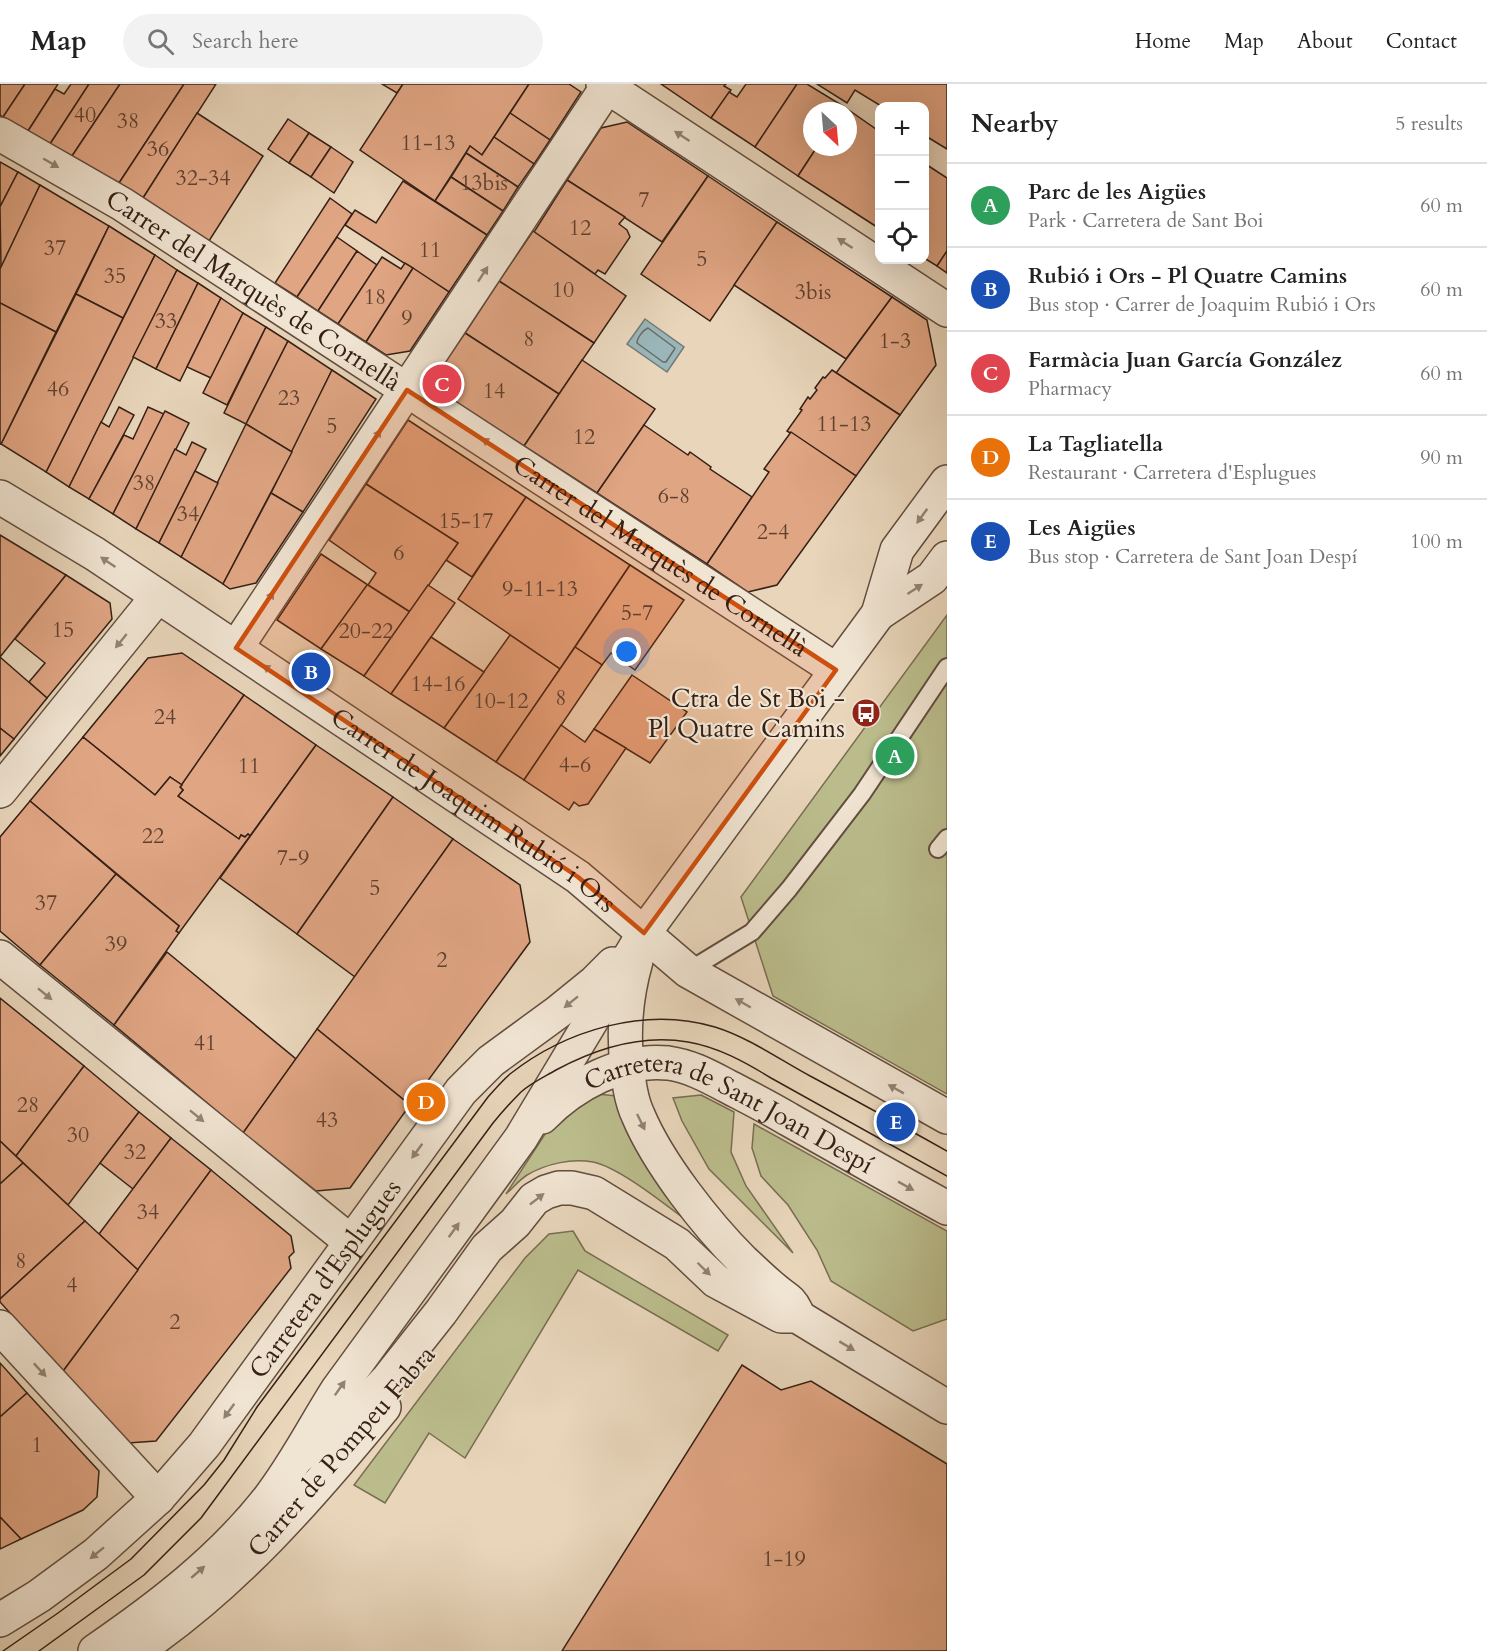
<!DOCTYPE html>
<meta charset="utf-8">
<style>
:root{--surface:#fff;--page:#f2f2f2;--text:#222;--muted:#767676;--line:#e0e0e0;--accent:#8f2418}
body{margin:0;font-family:Cardo,serif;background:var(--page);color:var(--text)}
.controls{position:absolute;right:18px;top:18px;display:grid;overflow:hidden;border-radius:12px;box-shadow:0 6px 24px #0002}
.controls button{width:54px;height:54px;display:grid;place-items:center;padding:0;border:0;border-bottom:2px solid var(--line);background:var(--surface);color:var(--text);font:30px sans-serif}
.compass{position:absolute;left:803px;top:18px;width:54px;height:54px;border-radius:50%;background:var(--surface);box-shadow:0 6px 24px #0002;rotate:154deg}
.you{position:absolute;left:627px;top:568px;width:21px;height:21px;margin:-15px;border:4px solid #fff;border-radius:50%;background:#1a73e8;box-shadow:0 0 0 9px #1a73e833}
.badge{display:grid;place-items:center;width:39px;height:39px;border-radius:50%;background:var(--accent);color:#fff;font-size:20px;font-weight:700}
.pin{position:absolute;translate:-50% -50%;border:3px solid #fff;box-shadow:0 2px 6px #0006}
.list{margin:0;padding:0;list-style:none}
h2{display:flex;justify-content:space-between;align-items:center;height:78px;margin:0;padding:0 24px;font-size:26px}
h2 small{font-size:20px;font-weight:400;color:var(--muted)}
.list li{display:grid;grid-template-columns:39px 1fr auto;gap:18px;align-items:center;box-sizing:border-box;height:84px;padding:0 24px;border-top:2px solid var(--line)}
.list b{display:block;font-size:22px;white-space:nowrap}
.list p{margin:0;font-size:20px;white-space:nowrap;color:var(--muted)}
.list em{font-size:20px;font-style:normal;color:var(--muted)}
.icon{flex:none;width:33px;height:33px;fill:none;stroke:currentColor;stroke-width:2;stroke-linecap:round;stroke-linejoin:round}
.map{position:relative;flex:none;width:947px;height:1567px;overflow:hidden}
header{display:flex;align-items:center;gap:36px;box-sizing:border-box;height:84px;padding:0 30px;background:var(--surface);border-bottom:2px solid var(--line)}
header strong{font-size:28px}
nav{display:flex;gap:33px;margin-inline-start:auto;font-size:21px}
.search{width:420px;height:54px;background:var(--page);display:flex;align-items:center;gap:15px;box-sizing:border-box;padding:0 21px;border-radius:33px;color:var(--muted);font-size:22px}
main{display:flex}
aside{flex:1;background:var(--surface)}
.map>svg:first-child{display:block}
.green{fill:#bbbc8c;stroke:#786e51;stroke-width:1.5}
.water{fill:#9ab6b9;stroke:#727a78;stroke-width:1.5}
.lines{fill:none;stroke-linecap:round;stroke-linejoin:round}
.shore{stroke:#686b68;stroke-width:1.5}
.building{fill:#e0a583;stroke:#352016;stroke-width:1.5}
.service-casing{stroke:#624d3f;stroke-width:20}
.minor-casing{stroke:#624d3f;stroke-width:36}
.tertiary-casing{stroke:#624d3f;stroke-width:36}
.service{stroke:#f0e4d2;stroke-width:16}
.minor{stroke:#f0e4d2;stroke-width:33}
.tertiary{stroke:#f0e4d2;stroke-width:33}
.tram{stroke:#352016;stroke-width:1.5}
.oneway{fill:#928274}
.marked{fill:#cd500e;fill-opacity:0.2;stroke:#cd500e;stroke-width:4.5;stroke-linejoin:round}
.labels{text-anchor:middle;stroke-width:4.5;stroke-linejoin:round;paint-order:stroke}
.number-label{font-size:22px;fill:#604131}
.street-label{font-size:26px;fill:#352016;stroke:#f0e4d2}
.poi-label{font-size:26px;fill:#352016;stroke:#f0e4d2;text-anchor:end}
</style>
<header>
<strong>Map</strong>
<div class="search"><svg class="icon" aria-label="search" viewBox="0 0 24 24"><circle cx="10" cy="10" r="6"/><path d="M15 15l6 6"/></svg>Search here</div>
<nav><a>Home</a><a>Map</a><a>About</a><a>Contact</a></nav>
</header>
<main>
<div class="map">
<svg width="947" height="1567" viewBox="0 0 947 1567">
<rect width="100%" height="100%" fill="#e8d5ba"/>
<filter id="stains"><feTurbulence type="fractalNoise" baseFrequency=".00333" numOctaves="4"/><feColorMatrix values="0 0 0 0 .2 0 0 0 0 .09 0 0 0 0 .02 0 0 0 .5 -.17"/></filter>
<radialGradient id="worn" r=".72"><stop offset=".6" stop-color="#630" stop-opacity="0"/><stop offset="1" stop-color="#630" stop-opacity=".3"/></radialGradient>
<!-- green -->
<g class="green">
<polygon points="947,531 947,1010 773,912 741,813"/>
<path d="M597 1010 617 1012 698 1145C673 1127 622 1084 593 1078 571 1074 546 1080 527 1091 519 1096 513 1104 506 1110L547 1047 570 1026Z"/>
<polygon points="701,1011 734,1028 731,1068 746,1102 793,1169 709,1085 682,1037 673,1014"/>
<polygon points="754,1040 947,1147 947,1235 913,1247 831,1197 817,1166 788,1121 761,1092 752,1064"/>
<polygon points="573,1147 585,1167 728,1251 718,1267 578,1186 465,1374 429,1349 385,1419 354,1401 525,1174 549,1150"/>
</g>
<!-- water -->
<polygon class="water" points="645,235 684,263 667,288 627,260"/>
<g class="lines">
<!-- shore -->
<path class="shore" d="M648 244 675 264 674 266 666 278H663L637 259C637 254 643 246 648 244Z"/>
</g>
<!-- building -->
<g class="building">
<polygon points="0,0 25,0 3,33 0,31"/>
<polygon points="25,0 58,0 28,47 3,33"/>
<polygon points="71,0 89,0 50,60 28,47 55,5 64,10"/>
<polygon points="89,0 120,0 72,72 50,60"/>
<polygon points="120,0 184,0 119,99 72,72"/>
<polygon points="184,0 216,0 143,114 119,99"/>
<polygon points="382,0 403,0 397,9"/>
<polygon points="403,0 529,0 482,71 470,62 435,117 360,66"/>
<polygon points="529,0 569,0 581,8 550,56 510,29"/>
<polygon points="661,0 726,0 724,2 731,6 711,34"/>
<polygon points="746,0 797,0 755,63 711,34 729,8 737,13"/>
<polygon points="797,0 807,0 843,22 840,27 812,27 812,63 817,63 798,92 755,63"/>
<polygon points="817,0 947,0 947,65 924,51 924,22 881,22 855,6 847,19"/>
<polygon points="843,22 880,48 880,145 798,92 817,63 848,63 848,27 840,27"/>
<polygon points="197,29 263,72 209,157 143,114"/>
<polygon points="510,29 550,56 534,80 494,53"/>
<polygon points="288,35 309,49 289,79 268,65"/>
<polygon points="627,38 708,92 662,158 567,96 601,44"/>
<polygon points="309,49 331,63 311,93 289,79"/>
<polygon points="494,53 534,80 518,103 466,69 470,62 482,71"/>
<polygon points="331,63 353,78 334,109 311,93"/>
<polygon points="466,69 518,103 503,127 451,93"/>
<polygon points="0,78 18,88 0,123"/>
<polygon points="924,79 947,94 947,167 937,182 924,174"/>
<polygon points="18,88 40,101 1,184 0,123"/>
<polygon points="708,92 777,138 710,237 641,190"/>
<polygon points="451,93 503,127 487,151 435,117"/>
<polygon points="567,96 625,133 619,140 627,146 630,153 605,190 598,186 595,190 534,148"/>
<polygon points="403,97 487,151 449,208 345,141 355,126 376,139"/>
<polygon points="40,101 109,142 56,248 0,219 0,185"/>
<polygon points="330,114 352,130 297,213 275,199"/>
<polygon points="777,138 892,213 846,275 734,201"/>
<polygon points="109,142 155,171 123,234 76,210"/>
<polygon points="533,147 626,212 594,259 499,197"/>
<polygon points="337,153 357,167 318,227 297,213"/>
<polygon points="357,167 377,181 338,240 318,227"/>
<polygon points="947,167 947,189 937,182"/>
<polygon points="155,171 177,186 69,403 46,388"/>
<polygon points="382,173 401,185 405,179 413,184 366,258 338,240"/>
<polygon points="413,184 449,208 410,267 386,271 366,258"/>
<polygon points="177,186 198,199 156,285 133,273"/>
<polygon points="499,197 594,259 559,310 465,249"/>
<polygon points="198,199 221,214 180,297 156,285"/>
<polygon points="76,210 123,234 46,388 1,360"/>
<polygon points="892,213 927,236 936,281 900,331 836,289"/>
<polygon points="221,214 243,229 211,294 187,283"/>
<polygon points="0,219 56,248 1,360 0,360"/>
<polygon points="243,229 266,243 227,321 203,309"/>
<polygon points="266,243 288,257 246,340 224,329"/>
<polygon points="465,249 559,310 524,362 429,301"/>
<polygon points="288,257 332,286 292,368 246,340"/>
<polygon points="582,276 655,325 597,409 524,362"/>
<polygon points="332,286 376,315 303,428 271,409"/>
<polygon points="832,286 900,331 856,392 787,347 802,326 800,325 808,313 810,315 817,306 815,304 823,293 825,294"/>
<polygon points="119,323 134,331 89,415 69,403 101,338 109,343"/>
<polygon points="148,323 164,330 113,430 89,415 124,351 133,355"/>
<polygon points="165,327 189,339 136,445 113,430"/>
<polygon points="408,336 526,413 472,493 446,476 458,459 366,400"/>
<polygon points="246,340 292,368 223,500 181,473"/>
<polygon points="644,341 688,371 690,368 711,383 710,385 752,413 707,480 597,409"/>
<polygon points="791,348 856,392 777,501 748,508 707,480 769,388 764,385"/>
<polygon points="192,358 206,365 159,459 136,445 175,365 186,371"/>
<polygon points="195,387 218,399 181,473 159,459"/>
<polygon points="366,400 458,459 410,528 368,501 376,489 329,456"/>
<polygon points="271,409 303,428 256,499 230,505 223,500"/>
<polygon points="526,413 630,481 560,585 458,515"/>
<polygon points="0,451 66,491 0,573"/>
<polygon points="321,470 368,501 321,565 277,536"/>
<polygon points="630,481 684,516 635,586 611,569 602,581 575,563"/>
<polygon points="66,491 110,519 112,535 47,614 29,598 45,579 15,555"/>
<polygon points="367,501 368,501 410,528 364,592 321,565"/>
<polygon points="428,501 455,519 391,610 364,592"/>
<polygon points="510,551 560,585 496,678 444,644"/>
<polygon points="431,553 484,588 444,644 391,610"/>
<polygon points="575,563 602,581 524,696 496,678"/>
<polygon points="182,569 244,611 182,701 170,693 155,711 83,653 148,574"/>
<polygon points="0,573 47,614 14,655 0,644"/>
<polygon points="632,591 687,628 650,679 594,645"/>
<polygon points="244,611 316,661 250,752 248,750 245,753 241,751 239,755 178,712 183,706 180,703"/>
<polygon points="561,641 585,658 594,645 626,664 588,720 579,722 574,718 569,726 524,696"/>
<polygon points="0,644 14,655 0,672"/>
<polygon points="83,653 155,711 170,693 182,701 180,703 183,706 178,712 239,755 241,751 245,753 248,750 250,752 179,849 176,847 179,842 30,717"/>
<polygon points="316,661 393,713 297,850 220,794"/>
<polygon points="393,713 453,755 355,893 297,850"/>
<polygon points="30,717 116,790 40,881 0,847 0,753"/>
<polygon points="453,755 520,801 530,858 410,1021 317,945"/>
<polygon points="116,790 179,842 176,847 179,849 114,941 40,881"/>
<polygon points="167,868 296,975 243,1049 114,941"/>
<polygon points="0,914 84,982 16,1072 0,1057"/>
<polygon points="317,945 410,1021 350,1104 316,1107 243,1049"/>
<polygon points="84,982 139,1028 68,1121 16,1072"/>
<polygon points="139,1028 171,1054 133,1105 100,1079"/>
<polygon points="171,1054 211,1086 138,1186 99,1150"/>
<polygon points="0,1057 23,1079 0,1100"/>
<polygon points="23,1079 85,1137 0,1215 0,1100"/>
<polygon points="211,1086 291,1152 294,1168 289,1173 291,1184 156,1357 128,1359 63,1287"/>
<polygon points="85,1137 138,1186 63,1287 0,1218 0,1215"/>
<polygon points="0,1279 27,1309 0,1333"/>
<polygon points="742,1281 781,1306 811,1297 947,1380 947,1567 562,1567"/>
<polygon points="27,1309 99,1387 97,1413 83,1426 21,1455 0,1433 0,1333"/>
<polygon points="0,1433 21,1455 0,1465"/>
</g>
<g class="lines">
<!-- service casing -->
<g class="service-casing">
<g id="service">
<polyline points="938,765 947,754"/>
<polyline points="688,887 752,848 789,805 862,710 947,583"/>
</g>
</g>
<!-- minor casing -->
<g class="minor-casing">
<g id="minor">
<polyline points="603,0 947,226"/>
<path id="s1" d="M0 50 122 120 836 586"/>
<polyline points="236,564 609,0"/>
<polyline points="0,707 158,512"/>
<polyline points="0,873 351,1158"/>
<path d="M627 982C629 999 631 1016 638 1031 658 1079 706 1140 743 1177 753 1186 763 1196 774 1205 784 1214 790 1214 796 1227"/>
<polyline points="0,1243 158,1414"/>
<polyline points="299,1372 340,1341 369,1315 388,1295 441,1228 487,1164 515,1139 534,1115 546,1108 559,1104 572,1104 594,1109 677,1160 716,1197 781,1232 797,1232 947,1323"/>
<path d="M136 1567C233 1502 310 1413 384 1323"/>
</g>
</g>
<!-- tertiary casing -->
<g class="tertiary-casing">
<g id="tertiary">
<path id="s2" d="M0 413 95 470 578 793 688 887 947 1033"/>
<polyline points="878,530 932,494 947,474"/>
<path d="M627 982C623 946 626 912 636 877"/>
<path id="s3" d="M542 1033C573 1001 622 974 668 979 690 982 708 992 727 1002 748 1013 768 1023 788 1035 841 1065 894 1095 947 1124"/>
<path id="s4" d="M0 1536 39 1512 96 1470 158 1414 204 1361 461 1007 491 977 558 928 595 898 613 880"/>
<path d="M95 1567C159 1523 222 1475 270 1413 296 1379 315 1341 338 1305L521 1054 644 849 878 530 897 466 947 398"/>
</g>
</g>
<!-- service -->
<use href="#service" class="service"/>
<!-- minor -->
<use href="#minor" class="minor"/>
<!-- tertiary -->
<use href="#tertiary" class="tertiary"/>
<!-- tram -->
<g class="tram">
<path d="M3 1567 58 1529 131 1475 204 1401 224 1376 257 1323 488 1013C495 1005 502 997 510 990 566 946 645 922 715 943 750 954 780 976 812 993 857 1017 902 1042 947 1067"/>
<path d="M39 1567 144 1491 201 1434 493 1039C502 1028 511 1018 521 1008 531 999 544 993 556 986 595 965 642 950 688 958 718 963 745 978 771 994L947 1092"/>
</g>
</g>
<!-- one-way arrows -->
<defs><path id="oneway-solid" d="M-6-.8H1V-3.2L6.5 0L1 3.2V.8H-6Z" transform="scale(1.5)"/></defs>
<g class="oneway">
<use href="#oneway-solid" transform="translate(682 52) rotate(-147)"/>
<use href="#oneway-solid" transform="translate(51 79) rotate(30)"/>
<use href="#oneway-solid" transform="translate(845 159) rotate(-147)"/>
<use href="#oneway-solid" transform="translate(483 190) rotate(-57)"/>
<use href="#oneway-solid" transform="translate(376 353) rotate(-57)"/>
<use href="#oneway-solid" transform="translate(489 359) rotate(-147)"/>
<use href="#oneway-solid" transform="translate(922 432) rotate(126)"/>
<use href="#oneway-solid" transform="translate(108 478) rotate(-146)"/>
<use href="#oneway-solid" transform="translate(915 505) rotate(-33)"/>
<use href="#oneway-solid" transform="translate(269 515) rotate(-57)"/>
<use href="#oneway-solid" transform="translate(121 557) rotate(129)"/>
<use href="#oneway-solid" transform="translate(270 586) rotate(-146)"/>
<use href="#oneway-solid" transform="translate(45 910) rotate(39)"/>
<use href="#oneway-solid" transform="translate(571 918) rotate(141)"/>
<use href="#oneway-solid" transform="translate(743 919) rotate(-150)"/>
<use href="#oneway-solid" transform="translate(896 1005) rotate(-151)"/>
<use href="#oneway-solid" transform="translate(197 1032) rotate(39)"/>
<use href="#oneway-solid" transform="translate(641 1038) rotate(64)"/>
<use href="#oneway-solid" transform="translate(417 1067) rotate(126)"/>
<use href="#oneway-solid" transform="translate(906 1102) rotate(29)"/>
<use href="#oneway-solid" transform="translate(537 1115) rotate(-38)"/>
<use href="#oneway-solid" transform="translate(454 1146) rotate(-54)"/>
<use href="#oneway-solid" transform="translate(704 1185) rotate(44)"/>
<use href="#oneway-solid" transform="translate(847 1262) rotate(31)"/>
<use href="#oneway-solid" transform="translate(40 1286) rotate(47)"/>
<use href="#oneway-solid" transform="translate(340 1304) rotate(-55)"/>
<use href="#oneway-solid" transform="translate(229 1327) rotate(126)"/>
<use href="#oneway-solid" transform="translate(97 1469) rotate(141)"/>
<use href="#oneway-solid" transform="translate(198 1488) rotate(-41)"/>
</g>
<!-- marked area -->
<path class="marked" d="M407 306 836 586 644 849 578 793 236 564Z"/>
<!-- icons -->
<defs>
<g id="bus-disc" transform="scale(1.5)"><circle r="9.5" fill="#8f2418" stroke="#f0e4d2"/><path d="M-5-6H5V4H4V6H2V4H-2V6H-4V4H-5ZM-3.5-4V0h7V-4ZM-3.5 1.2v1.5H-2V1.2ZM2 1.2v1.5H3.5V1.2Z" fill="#fff"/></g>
</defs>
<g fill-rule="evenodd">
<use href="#bus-disc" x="866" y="629"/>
</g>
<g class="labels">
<!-- number labels -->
<g class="number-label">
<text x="85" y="38">40</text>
<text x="128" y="44">38</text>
<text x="428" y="66">11-13</text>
<text x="158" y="72">36</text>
<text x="203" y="101">32-34</text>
<text x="484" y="106">13bis</text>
<text x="644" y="123">7</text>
<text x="580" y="151">12</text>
<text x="55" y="171">37</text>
<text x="430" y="173">11</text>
<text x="702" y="182">5</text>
<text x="115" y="199">35</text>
<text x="563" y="213">10</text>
<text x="813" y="215">3bis</text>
<text x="375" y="220">18</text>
<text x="407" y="241">9</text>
<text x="166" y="244">33</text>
<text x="529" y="262">8</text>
<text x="895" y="264">1-3</text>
<text x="58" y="312">46</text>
<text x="494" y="314">14</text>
<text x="289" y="321">23</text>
<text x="844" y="347">11-13</text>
<text x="332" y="349">5</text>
<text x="584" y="360">12</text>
<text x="144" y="406">38</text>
<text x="674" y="419">6-8</text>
<text x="188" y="437">34</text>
<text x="466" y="444">15-17</text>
<text x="773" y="455">2-4</text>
<text x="399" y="476">6</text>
<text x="540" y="512">9-11-13</text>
<text x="637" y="536">5-7</text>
<text x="63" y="553">15</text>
<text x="366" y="554">20-22</text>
<text x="438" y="607">14-16</text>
<text x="561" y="621">8</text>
<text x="501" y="624">10-12</text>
<text x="165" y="640">24</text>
<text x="575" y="688">4-6</text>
<text x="249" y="689">11</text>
<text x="153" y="759">22</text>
<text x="293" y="781">7-9</text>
<text x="375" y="811">5</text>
<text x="46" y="826">37</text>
<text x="116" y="867">39</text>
<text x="442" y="883">2</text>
<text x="205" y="966">41</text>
<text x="28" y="1028">28</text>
<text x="327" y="1043">43</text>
<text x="78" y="1058">30</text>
<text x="135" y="1075">32</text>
<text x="148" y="1135">34</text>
<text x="21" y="1184">8</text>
<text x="72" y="1208">4</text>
<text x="175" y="1245">2</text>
<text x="37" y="1368">1</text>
<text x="784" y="1482">1-19</text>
</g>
<!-- street labels -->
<g class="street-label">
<text dy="9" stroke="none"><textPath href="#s1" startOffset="298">Carrer del Marquès de Cornellà</textPath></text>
<text dy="9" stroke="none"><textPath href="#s1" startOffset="784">Carrer del Marquès de Cornellà</textPath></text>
<text dy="9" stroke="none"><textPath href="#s2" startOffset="568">Carrer de Joaquim Rubió i Ors</textPath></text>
<text dy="9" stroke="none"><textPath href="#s3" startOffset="213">Carretera de Sant Joan Despí</textPath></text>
<text dy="9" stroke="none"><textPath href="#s4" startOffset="476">Carretera d'Esplugues</textPath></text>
<text transform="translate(341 1367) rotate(-49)" y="9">Carrer de Pompeu Fabra</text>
</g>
<!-- poi labels -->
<g class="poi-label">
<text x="845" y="623">Ctra de St Boi -<tspan x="845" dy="30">Pl Quatre Camins</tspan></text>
</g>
</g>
<rect width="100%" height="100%" filter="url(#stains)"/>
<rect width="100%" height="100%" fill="url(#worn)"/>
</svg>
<div class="controls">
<button>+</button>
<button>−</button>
<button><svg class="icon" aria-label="locate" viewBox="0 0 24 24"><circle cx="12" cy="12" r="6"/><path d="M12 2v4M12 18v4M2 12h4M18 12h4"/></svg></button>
</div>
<svg class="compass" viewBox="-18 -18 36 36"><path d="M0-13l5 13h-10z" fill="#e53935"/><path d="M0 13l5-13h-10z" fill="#767676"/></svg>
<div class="you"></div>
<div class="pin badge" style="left:895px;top:672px;background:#2e9e5b">A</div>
<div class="pin badge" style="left:311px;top:588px;background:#1a4fb4">B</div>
<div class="pin badge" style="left:442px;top:300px;background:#e0444e">C</div>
<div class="pin badge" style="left:426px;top:1018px;background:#e8710a">D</div>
<div class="pin badge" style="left:896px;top:1038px;background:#1a4fb4">E</div>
</div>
<aside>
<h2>Nearby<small>5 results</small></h2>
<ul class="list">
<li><span class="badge" style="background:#2e9e5b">A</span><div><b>Parc de les Aigües</b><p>Park · Carretera de Sant Boi</p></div><em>60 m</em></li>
<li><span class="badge" style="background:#1a4fb4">B</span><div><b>Rubió i Ors - Pl Quatre Camins</b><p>Bus stop · Carrer de Joaquim Rubió i Ors</p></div><em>60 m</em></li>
<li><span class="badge" style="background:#e0444e">C</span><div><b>Farmàcia Juan García González</b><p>Pharmacy</p></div><em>60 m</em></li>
<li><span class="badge" style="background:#e8710a">D</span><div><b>La Tagliatella</b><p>Restaurant · Carretera d'Esplugues</p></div><em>90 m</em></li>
<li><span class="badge" style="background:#1a4fb4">E</span><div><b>Les Aigües</b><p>Bus stop · Carretera de Sant Joan Despí</p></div><em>100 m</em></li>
</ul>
</aside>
</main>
